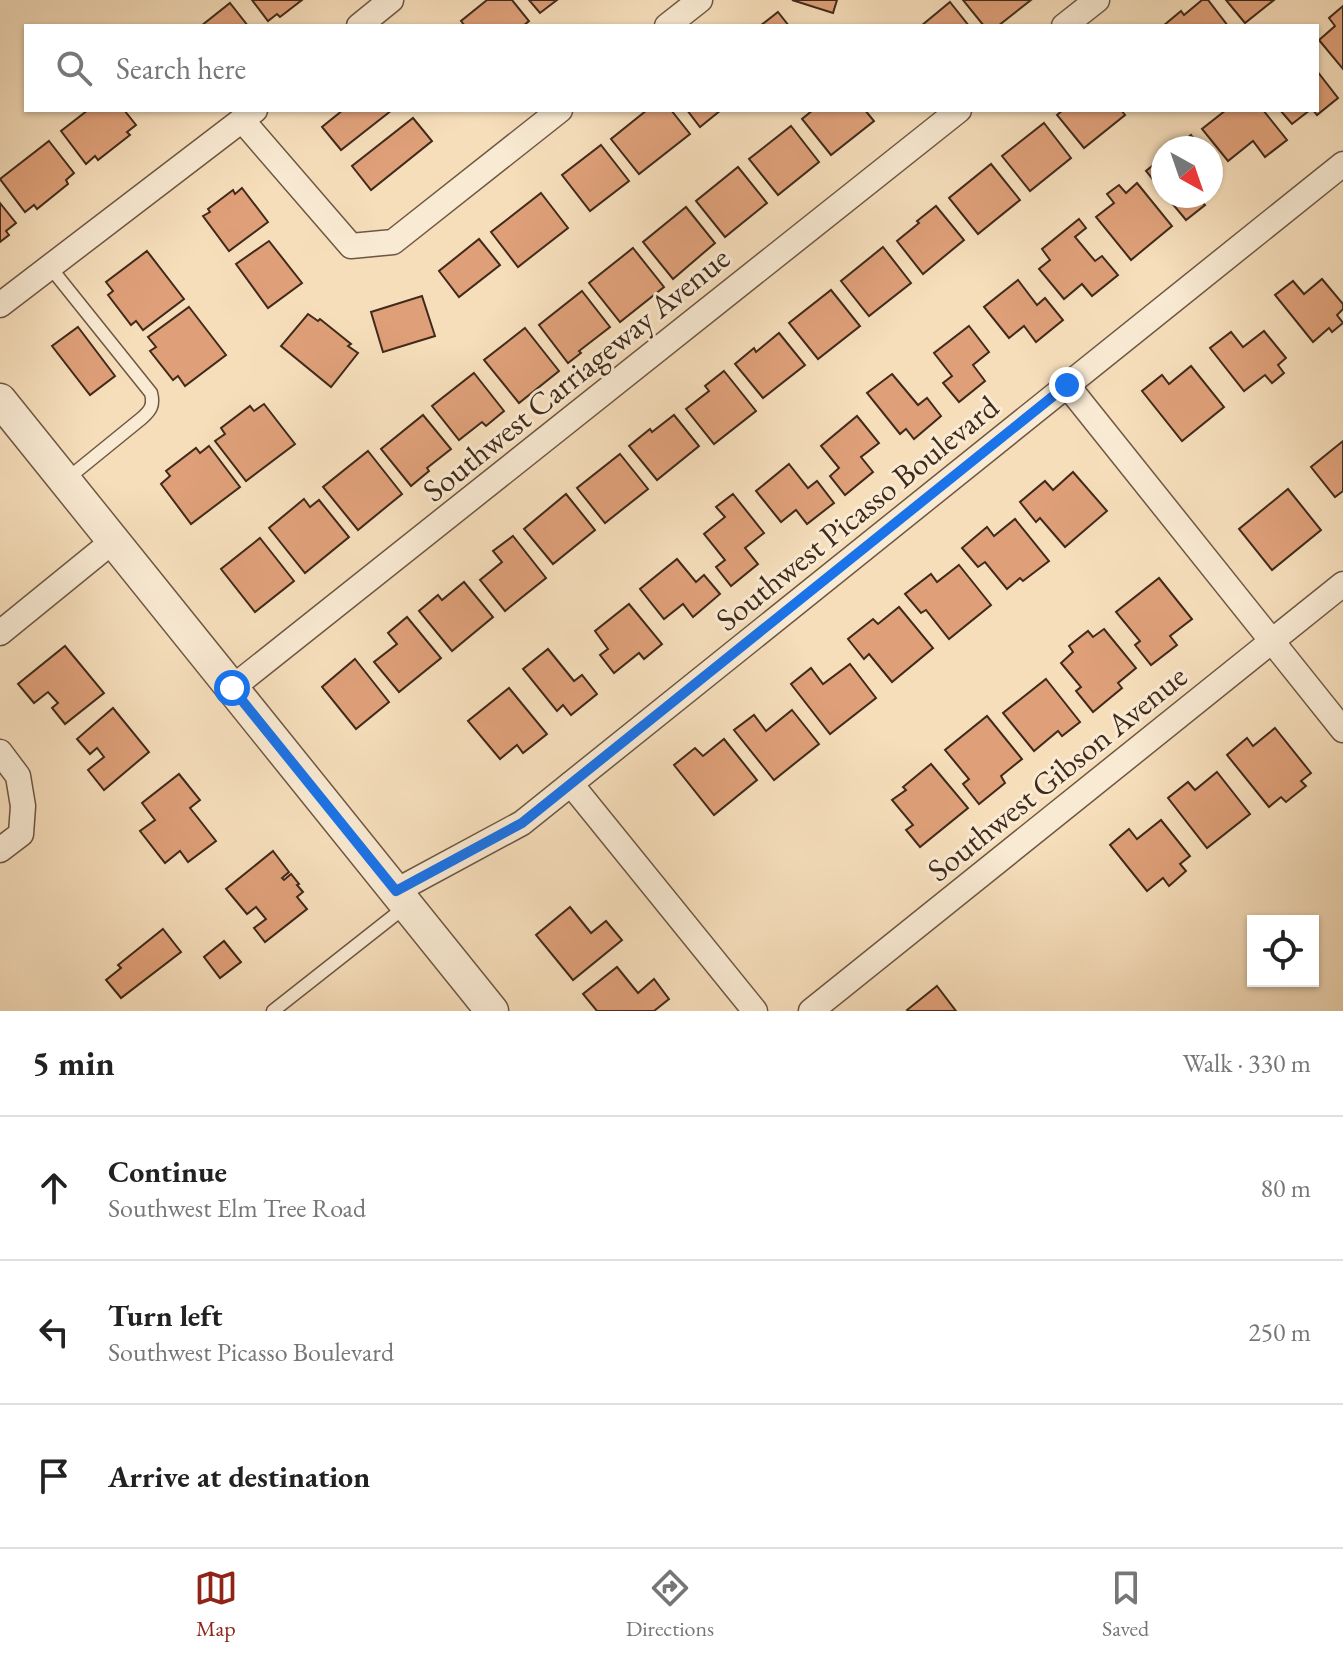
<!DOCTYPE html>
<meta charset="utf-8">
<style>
:root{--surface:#fff;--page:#f6f6f6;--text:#222;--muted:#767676;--line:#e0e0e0;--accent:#8f2418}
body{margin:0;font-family:"EB Garamond",serif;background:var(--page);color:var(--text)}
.controls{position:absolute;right:24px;bottom:24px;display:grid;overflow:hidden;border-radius:0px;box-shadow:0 2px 6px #0004}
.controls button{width:72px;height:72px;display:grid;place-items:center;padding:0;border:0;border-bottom:2px solid var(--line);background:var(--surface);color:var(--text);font:40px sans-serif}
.compass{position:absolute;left:1151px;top:136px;width:72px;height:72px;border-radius:50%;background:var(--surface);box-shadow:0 2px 6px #0004;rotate:140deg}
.stop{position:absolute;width:24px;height:24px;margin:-18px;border:6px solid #1a73e8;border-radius:50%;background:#fff}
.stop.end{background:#1a73e8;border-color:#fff;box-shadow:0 2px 8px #0008}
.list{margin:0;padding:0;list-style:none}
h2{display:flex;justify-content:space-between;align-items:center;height:104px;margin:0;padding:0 32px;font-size:34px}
h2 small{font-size:26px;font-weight:400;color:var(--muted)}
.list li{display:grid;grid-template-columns:52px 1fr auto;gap:24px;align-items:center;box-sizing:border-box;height:144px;padding:0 32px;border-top:2px solid var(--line)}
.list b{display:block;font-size:30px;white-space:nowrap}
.list p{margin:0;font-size:26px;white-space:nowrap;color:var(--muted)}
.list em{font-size:26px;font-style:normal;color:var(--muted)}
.icon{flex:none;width:44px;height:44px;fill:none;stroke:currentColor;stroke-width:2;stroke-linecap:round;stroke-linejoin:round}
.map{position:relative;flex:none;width:1343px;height:1011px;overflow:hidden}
.search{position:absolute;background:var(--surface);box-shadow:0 2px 6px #0004;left:24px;right:24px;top:24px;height:88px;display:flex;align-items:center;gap:20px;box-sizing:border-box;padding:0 28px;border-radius:0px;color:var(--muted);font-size:30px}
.sheet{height:536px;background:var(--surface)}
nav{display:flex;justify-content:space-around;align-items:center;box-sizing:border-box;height:112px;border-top:2px solid var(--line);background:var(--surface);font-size:22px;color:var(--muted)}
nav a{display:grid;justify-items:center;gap:4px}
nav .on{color:var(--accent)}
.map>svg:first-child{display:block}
.building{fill:#dfa079;stroke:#402a1b;stroke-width:2}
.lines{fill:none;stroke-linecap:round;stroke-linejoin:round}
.service-casing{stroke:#6e5743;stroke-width:15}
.minor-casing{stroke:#6e5743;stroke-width:27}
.tertiary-casing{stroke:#6e5743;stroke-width:35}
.service{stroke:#f9ead3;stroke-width:12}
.minor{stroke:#f9ead3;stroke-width:24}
.tertiary{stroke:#f9ead3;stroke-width:32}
.route{stroke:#1a73e8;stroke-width:10}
.labels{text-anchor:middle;stroke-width:6;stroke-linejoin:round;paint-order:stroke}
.street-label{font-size:32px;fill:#402a1b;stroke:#f9ead3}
</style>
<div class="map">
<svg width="1343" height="1011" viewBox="0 0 1343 1011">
<rect width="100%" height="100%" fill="#f6debb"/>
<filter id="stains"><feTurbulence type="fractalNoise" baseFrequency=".0025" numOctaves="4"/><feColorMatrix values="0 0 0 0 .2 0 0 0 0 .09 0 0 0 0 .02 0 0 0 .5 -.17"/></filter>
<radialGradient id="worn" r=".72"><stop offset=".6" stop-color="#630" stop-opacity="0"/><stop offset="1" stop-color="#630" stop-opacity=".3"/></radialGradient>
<!-- building -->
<g class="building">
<polygon points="252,0 302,0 280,17 277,14 268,21"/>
<polygon points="487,0 512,0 529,21 523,26 465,26 461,21"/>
<polygon points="529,0 557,0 540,13"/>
<polygon points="792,0 837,0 833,13"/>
<polygon points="963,0 1031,0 998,26 984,26"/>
<polygon points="1202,0 1208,0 1228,26 1163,26 1181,11 1184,15"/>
<polygon points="1226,0 1274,0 1245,23"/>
<polygon points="950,2 969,26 921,26"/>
<polygon points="230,3 248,26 201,26"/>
<polygon points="1343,6 1343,69 1319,40 1335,26 1329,18"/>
<polygon points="778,12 789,26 760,26"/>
<polygon points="1317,71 1338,98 1317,115 1313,110 1317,110"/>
<polygon points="88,110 124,110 136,125 127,132 130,135 98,160 95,156 86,164 61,131"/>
<polygon points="343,110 392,110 341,150 322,127"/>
<polygon points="647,110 671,110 690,134 639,174 611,139"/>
<polygon points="687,110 721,110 700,127"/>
<polygon points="813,110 865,110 874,121 831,155 802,119"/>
<polygon points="1063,110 1121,110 1125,115 1084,148 1057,115"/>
<polygon points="1226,110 1263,110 1287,140 1265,157 1253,141 1228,161 1202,129"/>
<polygon points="1280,110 1310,110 1292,124"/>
<polygon points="413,118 432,141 371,190 352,166"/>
<polygon points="1044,123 1071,158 1030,191 1002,156"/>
<polygon points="791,126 819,162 778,195 749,159"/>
<polygon points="1191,135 1201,148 1175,148"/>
<polygon points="49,141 74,173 66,180 68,184 37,209 34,205 25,212 0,179"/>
<polygon points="601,145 629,181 590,211 562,175"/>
<polygon points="1163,157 1163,192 1146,171"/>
<polygon points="991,164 1020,200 978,234 949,198"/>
<polygon points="738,167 767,203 725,237 696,201"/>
<polygon points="1137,183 1172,226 1131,260 1096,217 1114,203 1107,194 1119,185 1126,193"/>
<polygon points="242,188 268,222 229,251 203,216 210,212 208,209 233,190 235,194"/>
<polygon points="541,193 568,228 518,267 491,232"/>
<polygon points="1166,196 1197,196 1205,205 1186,220"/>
<polygon points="0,203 16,223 6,231 9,235 0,242"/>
<polygon points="936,206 964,240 923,274 897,241 919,223 917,221"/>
<polygon points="686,207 715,243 673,279 643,242"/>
<polygon points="1079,219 1086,228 1075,237 1095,261 1102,256 1118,275 1092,296 1082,284 1064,299 1039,269 1050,260 1042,249"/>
<polygon points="479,239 500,265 459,297 439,271"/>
<polygon points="269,241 302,283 268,308 236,264"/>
<polygon points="883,247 911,283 869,316 841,281"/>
<polygon points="633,248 664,287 620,322 589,283"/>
<polygon points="147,251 184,299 143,330 136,321 131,325 108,295 113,291 106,282"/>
<polygon points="1322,279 1343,304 1343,309 1337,315 1343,323 1332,332 1329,328 1313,342 1275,295 1293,281 1304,294"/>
<polygon points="1018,280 1037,305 1045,298 1063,320 1036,342 1024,326 1009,338 984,307"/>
<polygon points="831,290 860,326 818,359 789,323"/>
<polygon points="582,291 610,327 579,351 581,353 568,363 539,325"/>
<polygon points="422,296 435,336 383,352 371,312"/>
<polygon points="189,307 226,355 185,386 178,376 173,380 150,351 156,347 148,337"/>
<polygon points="308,314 318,321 320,319 351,344 348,346 358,353 331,387 281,346"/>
<polygon points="969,326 989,352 973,365 985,381 959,402 943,383 952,376 934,353"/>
<polygon points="78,327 115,376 90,395 52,346"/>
<polygon points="525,328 559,371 519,403 484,360"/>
<polygon points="1264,331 1286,358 1278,365 1284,373 1272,383 1265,375 1244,391 1210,348 1231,332 1243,347"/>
<polygon points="779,333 805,365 763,398 735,364 754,348 756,352"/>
<polygon points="1191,366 1224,407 1182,441 1142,391 1162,375 1169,384"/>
<polygon points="724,371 756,411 714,444 686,409 709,391 705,386"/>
<polygon points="474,373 504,411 486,426 482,422 459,440 432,406"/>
<polygon points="892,374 918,405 927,398 941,416 914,439 906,429 900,434 867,393"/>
<polygon points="264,404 295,444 246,481 215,441 225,434 221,428 250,406 254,411"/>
<polygon points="423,415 451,449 427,468 429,471 411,486 381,449"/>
<polygon points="674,415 699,446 657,480 629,446 650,429 652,432"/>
<polygon points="857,416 879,443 861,457 873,472 845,495 830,476 839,468 821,446"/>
<polygon points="1343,441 1343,491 1335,497 1311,467"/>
<polygon points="209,446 240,487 191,524 161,484 170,476 166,471 196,448 200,453"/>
<polygon points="368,451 402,494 358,530 323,487"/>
<polygon points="620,454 648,489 605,523 577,488"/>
<polygon points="789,464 808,488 817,481 834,503 807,524 796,510 781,522 756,491"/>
<polygon points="1073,472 1107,511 1065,547 1040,518 1036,522 1020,502 1045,481 1053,490"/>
<polygon points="1288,489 1321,530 1272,570 1239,529"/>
<polygon points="566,494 595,530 553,564 524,529"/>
<polygon points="733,494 764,533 745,548 758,564 731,586 716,567 725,560 704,534 725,517 716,507"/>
<polygon points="304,499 310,507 319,500 349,537 305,573 269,528"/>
<polygon points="1015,519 1049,561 1023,581 1020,578 1007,589 985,562 978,567 962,548 987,527 994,536"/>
<polygon points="513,536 546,578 505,611 480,580 502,562 493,551"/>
<polygon points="260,538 294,581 255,612 221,569"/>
<polygon points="677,559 696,582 704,575 720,594 693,617 683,604 664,619 640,589"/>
<polygon points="959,565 991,605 949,639 926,610 921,613 905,594 931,574 937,582"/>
<polygon points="1159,578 1192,619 1170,636 1177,645 1151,665 1135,645 1140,641 1116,612"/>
<polygon points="464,582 493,617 452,651 419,611 438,595 442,600"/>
<polygon points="629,604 662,644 644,659 639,653 614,673 600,655 608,649 595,631"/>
<polygon points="899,607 933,648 892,682 869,654 864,659 848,639 873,619 878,624"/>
<polygon points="407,617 441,658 399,692 374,662 397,644 388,633"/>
<polygon points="1104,629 1136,668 1118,683 1122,688 1093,712 1076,691 1081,687 1061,663 1073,652 1069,646 1088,631 1093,637"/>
<polygon points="65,646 104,693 65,724 52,708 58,703 48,692 34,703 18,684"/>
<polygon points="548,649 574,681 582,675 597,694 571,715 563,705 557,711 523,669"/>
<polygon points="355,659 389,702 356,729 322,687"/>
<polygon points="850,664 876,698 830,734 791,684 811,668 823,684"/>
<polygon points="1046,679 1080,722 1062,736 1058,731 1034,751 1003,713"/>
<polygon points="509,688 547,734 523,753 517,745 500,759 468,721"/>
<polygon points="113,708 149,752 104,790 88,770 104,757 97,748 90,754 77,739"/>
<polygon points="792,710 819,744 774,780 734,730 754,715 766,731"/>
<polygon points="987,716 1022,759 1001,776 1005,783 979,804 963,784 969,779 945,750"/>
<polygon points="1275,728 1311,773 1301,781 1306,786 1286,802 1281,797 1269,807 1227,755 1247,738 1253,746"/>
<polygon points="724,739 757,780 714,815 674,765 695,748 703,756"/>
<polygon points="931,764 968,808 920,847 906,830 913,825 892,800 906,790 903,787"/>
<polygon points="1217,772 1250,814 1207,848 1168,798 1188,782 1195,790"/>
<polygon points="179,774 200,800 190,808 216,841 188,862 180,851 165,863 140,831 155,820 142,803"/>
<polygon points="1161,820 1190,856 1180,864 1186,871 1169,886 1163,878 1147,891 1110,845 1129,829 1137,839"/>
<polygon points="273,851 289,872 282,878 284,880 291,874 299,884 297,885 303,892 297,897 307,909 265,942 254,928 266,919 256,907 247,914 226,889"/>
<polygon points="570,907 591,933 606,921 622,940 573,980 536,935"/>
<polygon points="163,929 181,952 121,998 106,980 121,968 118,965"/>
<polygon points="224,941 241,962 220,978 204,957"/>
<polygon points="617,967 638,993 654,979 669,999 654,1011 597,1011 583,994"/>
<polygon points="937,986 956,1011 908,1011 907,1010"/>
</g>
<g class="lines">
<!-- service casing -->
<g class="service-casing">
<g id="service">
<path d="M50 267 151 393C154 405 151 410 142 418L67 479"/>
<polyline points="273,1011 405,907"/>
</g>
</g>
<!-- minor casing -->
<g class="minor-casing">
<g id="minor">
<polyline points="359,26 391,0"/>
<polyline points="667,26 700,0"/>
<polyline points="1064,26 1097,0"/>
<polyline points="242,120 351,246 393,242 560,110"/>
<polyline points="0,305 255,110"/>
<polyline points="1067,385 1343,730"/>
<polyline points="0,633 113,541"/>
<polyline points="232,688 959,110"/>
<polyline points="0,752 18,776 23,806 21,834 0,850"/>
<polyline points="571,784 755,1011"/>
<polyline points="396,891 522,823 1343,164"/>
<polyline points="811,1011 1343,584"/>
</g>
</g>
<!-- tertiary casing -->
<g class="tertiary-casing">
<polyline id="tertiary" points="0,400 492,1011"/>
</g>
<!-- service -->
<use href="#service" class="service"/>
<!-- minor -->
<use href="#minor" class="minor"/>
<!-- tertiary -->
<use href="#tertiary" class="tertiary"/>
</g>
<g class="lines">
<!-- route -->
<polyline class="route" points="232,688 396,891 522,823 1067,385"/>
</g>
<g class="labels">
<!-- street labels -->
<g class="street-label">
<text transform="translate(576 374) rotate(-39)" y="11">Southwest Carriageway Avenue</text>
<text transform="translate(857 513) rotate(-39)" y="11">Southwest Picasso Boulevard</text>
<text transform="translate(1057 773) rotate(-39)" y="11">Southwest Gibson Avenue</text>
</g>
</g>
<rect width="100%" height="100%" filter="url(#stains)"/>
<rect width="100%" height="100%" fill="url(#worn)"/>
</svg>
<div class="controls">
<button><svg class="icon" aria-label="locate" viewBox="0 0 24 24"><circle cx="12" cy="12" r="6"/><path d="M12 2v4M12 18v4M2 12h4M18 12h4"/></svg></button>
</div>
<svg class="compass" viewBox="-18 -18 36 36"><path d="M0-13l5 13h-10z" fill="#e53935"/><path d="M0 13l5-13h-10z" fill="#767676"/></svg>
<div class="stop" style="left:232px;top:688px"></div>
<div class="stop end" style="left:1067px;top:385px"></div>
<div class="search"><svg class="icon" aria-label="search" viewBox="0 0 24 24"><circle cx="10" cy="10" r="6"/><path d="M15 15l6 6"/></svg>Search here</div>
</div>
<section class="sheet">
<h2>5 min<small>Walk · 330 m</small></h2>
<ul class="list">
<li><svg class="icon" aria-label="ahead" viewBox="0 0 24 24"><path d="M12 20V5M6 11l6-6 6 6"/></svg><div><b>Continue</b><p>Southwest Elm Tree Road</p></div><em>80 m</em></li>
<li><svg class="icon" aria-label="left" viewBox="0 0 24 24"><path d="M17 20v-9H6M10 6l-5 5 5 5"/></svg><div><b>Turn left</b><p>Southwest Picasso Boulevard</p></div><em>250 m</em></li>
<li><svg class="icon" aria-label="arrive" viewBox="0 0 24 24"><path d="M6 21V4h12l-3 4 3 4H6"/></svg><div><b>Arrive at destination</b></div></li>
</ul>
</section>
<nav>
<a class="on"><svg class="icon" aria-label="map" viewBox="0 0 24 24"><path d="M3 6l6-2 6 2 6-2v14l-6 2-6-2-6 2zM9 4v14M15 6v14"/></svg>Map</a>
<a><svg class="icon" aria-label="directions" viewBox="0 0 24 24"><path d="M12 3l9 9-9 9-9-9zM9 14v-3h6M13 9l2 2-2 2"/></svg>Directions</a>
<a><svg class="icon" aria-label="saved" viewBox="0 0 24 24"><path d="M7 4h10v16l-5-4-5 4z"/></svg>Saved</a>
</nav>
